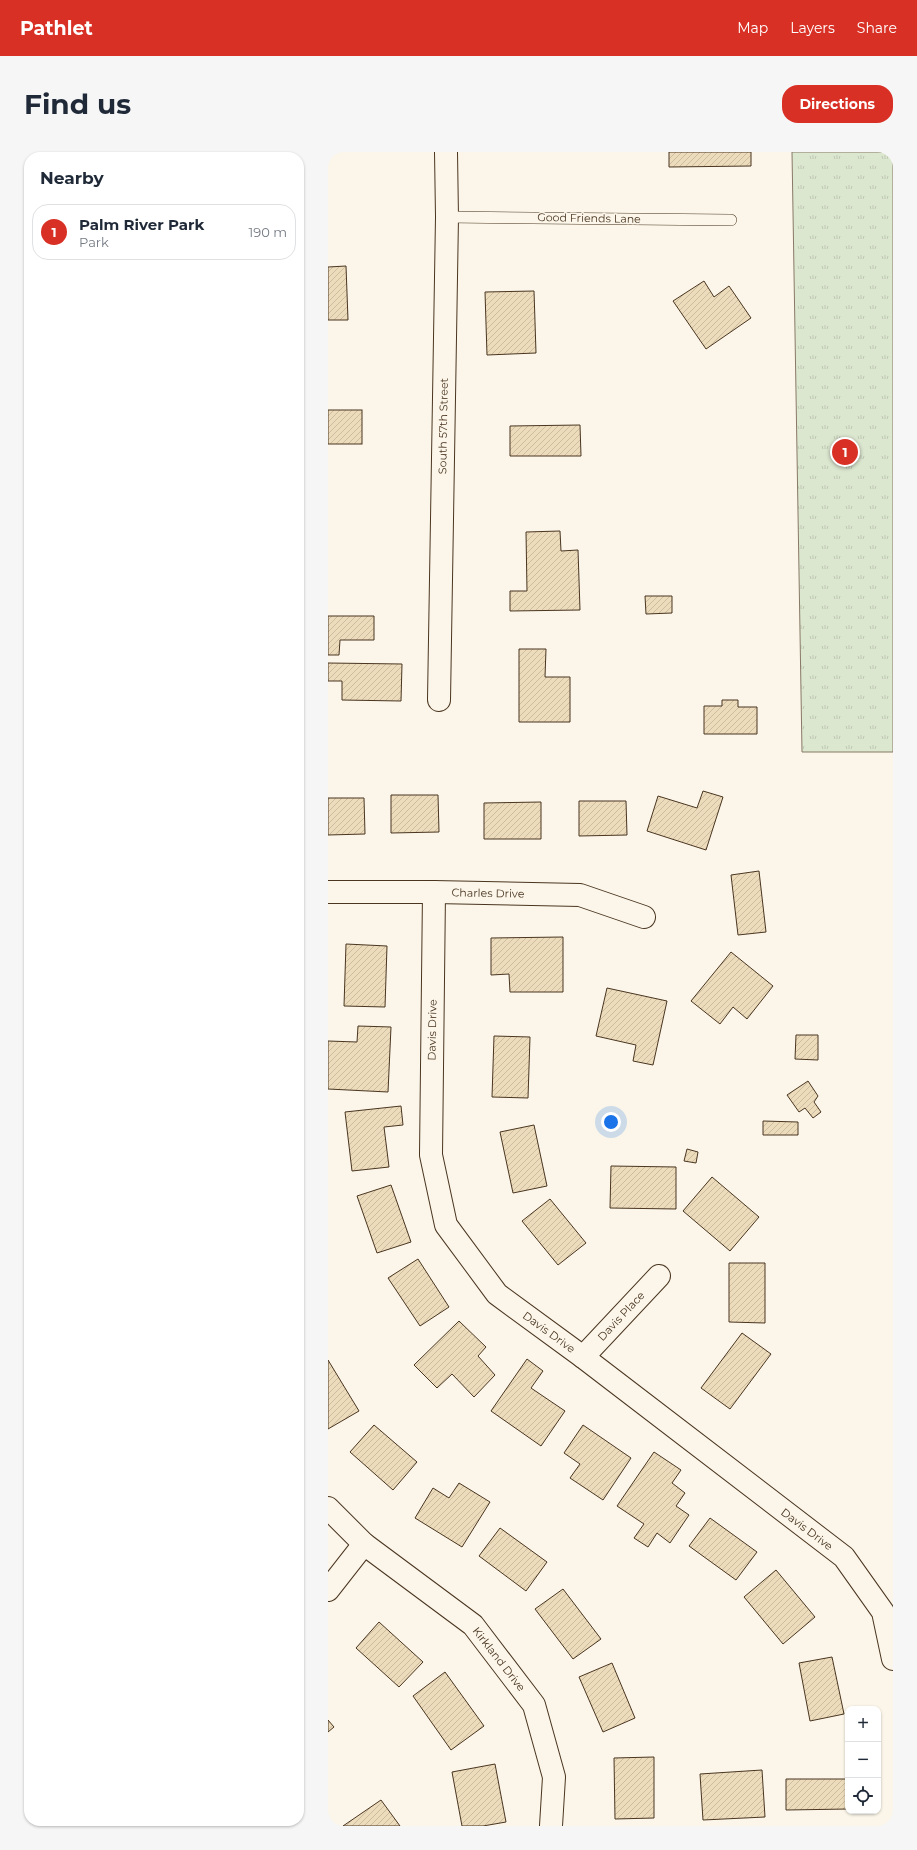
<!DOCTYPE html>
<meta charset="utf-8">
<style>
:root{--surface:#fff;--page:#f6f6f7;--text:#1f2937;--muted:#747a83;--line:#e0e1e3;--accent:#d93025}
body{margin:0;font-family:Montserrat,sans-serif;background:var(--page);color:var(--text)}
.controls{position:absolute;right:12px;bottom:12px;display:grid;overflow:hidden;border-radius:8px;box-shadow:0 1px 3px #0004}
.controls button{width:36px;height:36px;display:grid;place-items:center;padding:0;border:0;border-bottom:1px solid var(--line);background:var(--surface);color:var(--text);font:20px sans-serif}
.you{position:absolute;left:283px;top:970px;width:14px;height:14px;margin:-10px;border:3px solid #fff;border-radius:50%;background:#1a73e8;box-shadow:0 0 0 6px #1a73e833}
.badge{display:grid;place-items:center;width:26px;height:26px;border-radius:50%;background:var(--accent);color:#fff;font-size:13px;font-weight:700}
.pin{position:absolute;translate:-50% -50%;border:2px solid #fff;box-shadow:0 1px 4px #0006}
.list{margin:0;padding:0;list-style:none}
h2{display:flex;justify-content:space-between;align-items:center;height:52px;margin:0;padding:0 16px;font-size:17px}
h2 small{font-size:13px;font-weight:400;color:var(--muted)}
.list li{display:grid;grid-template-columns:26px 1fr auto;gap:12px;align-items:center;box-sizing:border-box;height:56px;margin:0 8px 8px;padding:0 8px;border:1px solid var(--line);border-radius:16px}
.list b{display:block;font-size:15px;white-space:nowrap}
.list p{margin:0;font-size:13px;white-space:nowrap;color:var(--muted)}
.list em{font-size:13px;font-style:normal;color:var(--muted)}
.icon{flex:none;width:22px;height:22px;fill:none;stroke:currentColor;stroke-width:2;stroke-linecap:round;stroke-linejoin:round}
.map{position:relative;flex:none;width:565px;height:1674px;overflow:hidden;border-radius:16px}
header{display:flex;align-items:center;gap:24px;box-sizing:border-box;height:56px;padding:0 20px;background:var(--accent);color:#fff}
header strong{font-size:19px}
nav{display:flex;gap:22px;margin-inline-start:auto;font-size:14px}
.intro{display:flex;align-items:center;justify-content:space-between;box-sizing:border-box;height:96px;padding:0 24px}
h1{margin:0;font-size:28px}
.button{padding:10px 18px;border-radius:16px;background:var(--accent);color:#fff;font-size:14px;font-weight:700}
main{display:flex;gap:24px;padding:0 24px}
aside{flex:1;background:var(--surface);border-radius:16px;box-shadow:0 1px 3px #0004}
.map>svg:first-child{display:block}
.park{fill:url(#park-tufts);stroke:#887966}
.building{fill:url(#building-hatch);stroke:#4a3520}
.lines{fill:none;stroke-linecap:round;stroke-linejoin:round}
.service-casing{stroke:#4a3520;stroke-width:12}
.minor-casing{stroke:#4a3520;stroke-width:24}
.service{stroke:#fbf6e9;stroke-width:11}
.minor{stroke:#fbf6e9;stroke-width:22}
.labels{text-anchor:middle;stroke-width:3;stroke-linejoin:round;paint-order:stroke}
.street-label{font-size:11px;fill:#4a3520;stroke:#fbf6e9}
</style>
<header>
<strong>Pathlet</strong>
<nav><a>Map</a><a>Layers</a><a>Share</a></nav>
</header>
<div class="intro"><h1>Find us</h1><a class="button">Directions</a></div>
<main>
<aside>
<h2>Nearby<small></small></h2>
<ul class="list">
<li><span class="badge">1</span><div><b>Palm River Park</b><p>Park</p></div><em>190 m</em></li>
</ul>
</aside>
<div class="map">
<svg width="565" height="1674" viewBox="0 0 565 1674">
<defs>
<pattern id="park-tufts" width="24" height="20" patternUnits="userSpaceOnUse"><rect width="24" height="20" fill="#dce7d0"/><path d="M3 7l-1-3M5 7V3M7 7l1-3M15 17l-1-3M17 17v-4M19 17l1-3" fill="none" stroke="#bec7b2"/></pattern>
<pattern id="building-hatch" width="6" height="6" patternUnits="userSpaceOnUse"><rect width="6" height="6" fill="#ecdcbc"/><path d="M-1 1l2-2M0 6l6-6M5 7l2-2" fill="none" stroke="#ccbda1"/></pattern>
</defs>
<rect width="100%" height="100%" fill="#fbf6e9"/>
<!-- park -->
<polygon class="park" points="464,0 565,0 565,600 474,600"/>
<!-- building -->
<g class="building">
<polygon points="341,0 423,0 423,14 341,15"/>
<polygon points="18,114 20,168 0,168 0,115"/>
<polygon points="376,129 386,145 401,134 423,166 378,197 345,149"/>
<polygon points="206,139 208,201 159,203 157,140"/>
<rect x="0" y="258" width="34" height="34"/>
<polygon points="252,273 253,304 182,304 182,274"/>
<polygon points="232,379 233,399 250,398 252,458 182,459 182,439 199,439 198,380"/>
<polygon points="317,444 344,444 344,461 318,462"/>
<polygon points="0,464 46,464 46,488 12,488 11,503 0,503"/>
<polygon points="191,497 218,497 217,525 242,525 242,570 191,570"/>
<polygon points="0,511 74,512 73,549 14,548 14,529 0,529"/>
<polygon points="394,548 410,548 410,555 429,555 429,582 376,582 376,554 394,554"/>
<polygon points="375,639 395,645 378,698 319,679 330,644 369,656"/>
<polygon points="63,643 110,643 111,680 63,681"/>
<polygon points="0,646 36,646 37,682 0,683"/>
<polygon points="251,649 298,649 299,683 251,684"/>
<polygon points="213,650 213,687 156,687 156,651"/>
<polygon points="431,719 438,780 410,783 403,723"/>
<polygon points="235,785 235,840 182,840 181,822 163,823 163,786"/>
<polygon points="18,792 59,794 57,855 16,854"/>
<polygon points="403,800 445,834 419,867 405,855 392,872 363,849"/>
<polygon points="279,836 339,849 325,913 305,909 308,893 268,884"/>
<polygon points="30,874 63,875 60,940 0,937 0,889 29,890"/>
<polygon points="468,883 490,883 490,908 467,907"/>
<polygon points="166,884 202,885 200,946 164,945"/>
<polygon points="480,929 490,944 486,950 493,960 485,966 477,956 471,960 459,943"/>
<polygon points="73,954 75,973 56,975 61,1015 24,1019 17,960"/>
<polygon points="435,969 470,970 470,983 435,983"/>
<polygon points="206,973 219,1034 185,1041 172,980"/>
<polygon points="359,997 370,1000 368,1011 356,1009"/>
<polygon points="283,1014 348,1015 348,1057 282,1056"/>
<polygon points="384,1025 431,1065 402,1099 355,1059"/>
<polygon points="63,1033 83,1090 49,1101 29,1044"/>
<polygon points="222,1047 258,1091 230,1113 194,1069"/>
<polygon points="90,1107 121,1155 92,1174 60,1126"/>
<polygon points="401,1111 437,1111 437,1171 401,1170"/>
<polygon points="131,1169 158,1195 150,1204 167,1223 146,1245 124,1222 109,1236 86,1213"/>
<polygon points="414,1181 443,1202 402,1257 373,1236"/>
<polygon points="199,1207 215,1219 203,1236 237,1259 213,1294 163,1259"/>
<polygon points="0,1208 31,1259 0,1277"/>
<polygon points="46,1273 89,1310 65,1338 22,1300"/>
<polygon points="255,1273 303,1306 275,1348 242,1326 252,1312 236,1301"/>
<polygon points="326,1300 353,1318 344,1331 357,1341 348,1354 361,1363 342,1391 329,1381 320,1395 306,1386 316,1372 289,1354"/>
<polygon points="131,1331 162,1350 134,1395 87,1366 105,1336 121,1346"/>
<polygon points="382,1366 429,1400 408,1428 361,1394"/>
<polygon points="172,1376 219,1410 198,1439 151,1404"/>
<polygon points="448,1418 487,1465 455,1492 416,1445"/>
<polygon points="235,1437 273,1487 245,1507 207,1457"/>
<polygon points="51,1470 95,1510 71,1535 28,1496"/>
<polygon points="504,1505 516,1562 482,1569 471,1511"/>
<polygon points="284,1511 307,1566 275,1580 251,1525"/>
<polygon points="117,1520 156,1574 123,1598 85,1544"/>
<polygon points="0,1568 6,1575 0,1580"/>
<polygon points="326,1605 326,1666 287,1667 286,1606"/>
<polygon points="167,1612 178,1670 155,1674 134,1674 124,1620"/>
<polygon points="434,1618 437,1665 375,1668 372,1622"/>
<polygon points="458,1627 520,1627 520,1657 458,1658"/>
<polygon points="53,1648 72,1674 15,1674"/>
</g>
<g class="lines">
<!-- service casing -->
<g class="service-casing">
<polyline id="service" points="119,65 403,68"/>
</g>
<!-- minor casing -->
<g class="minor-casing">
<g id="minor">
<polyline points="111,548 119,65 118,0"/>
<polyline points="0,740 106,740 252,743 316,765"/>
<polyline points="106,740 103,1003 118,1073 169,1142 255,1205 516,1405 555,1460 565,1507"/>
<polyline points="255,1205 331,1124"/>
<polyline points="0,1356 36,1392 145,1473 206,1553 226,1625 223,1674"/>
<polyline points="0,1438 36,1392"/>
</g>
</g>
<!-- service -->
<use href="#service" class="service"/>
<!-- minor -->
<use href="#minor" class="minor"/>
</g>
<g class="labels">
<!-- street labels -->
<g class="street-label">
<text transform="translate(261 66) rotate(1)" y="4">Good Friends Lane</text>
<text transform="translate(115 274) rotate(-89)" y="4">South 57th Street</text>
<text transform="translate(160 741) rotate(1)" y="4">Charles Drive</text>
<text transform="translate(104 878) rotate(-89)" y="4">Davis Drive</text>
<text transform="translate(293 1164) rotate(-47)" y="4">Davis Place</text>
<text transform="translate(221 1180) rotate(36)" y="4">Davis Drive</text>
<text transform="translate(479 1377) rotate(37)" y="4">Davis Drive</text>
<text transform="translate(171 1507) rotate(52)" y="4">Kirkland Drive</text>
</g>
</g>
</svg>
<div class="controls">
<button>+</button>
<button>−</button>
<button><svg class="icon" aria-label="locate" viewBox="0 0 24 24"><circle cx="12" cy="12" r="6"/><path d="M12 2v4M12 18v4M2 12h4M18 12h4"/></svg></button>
</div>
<div class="you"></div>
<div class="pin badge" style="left:517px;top:300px">1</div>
</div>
</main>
